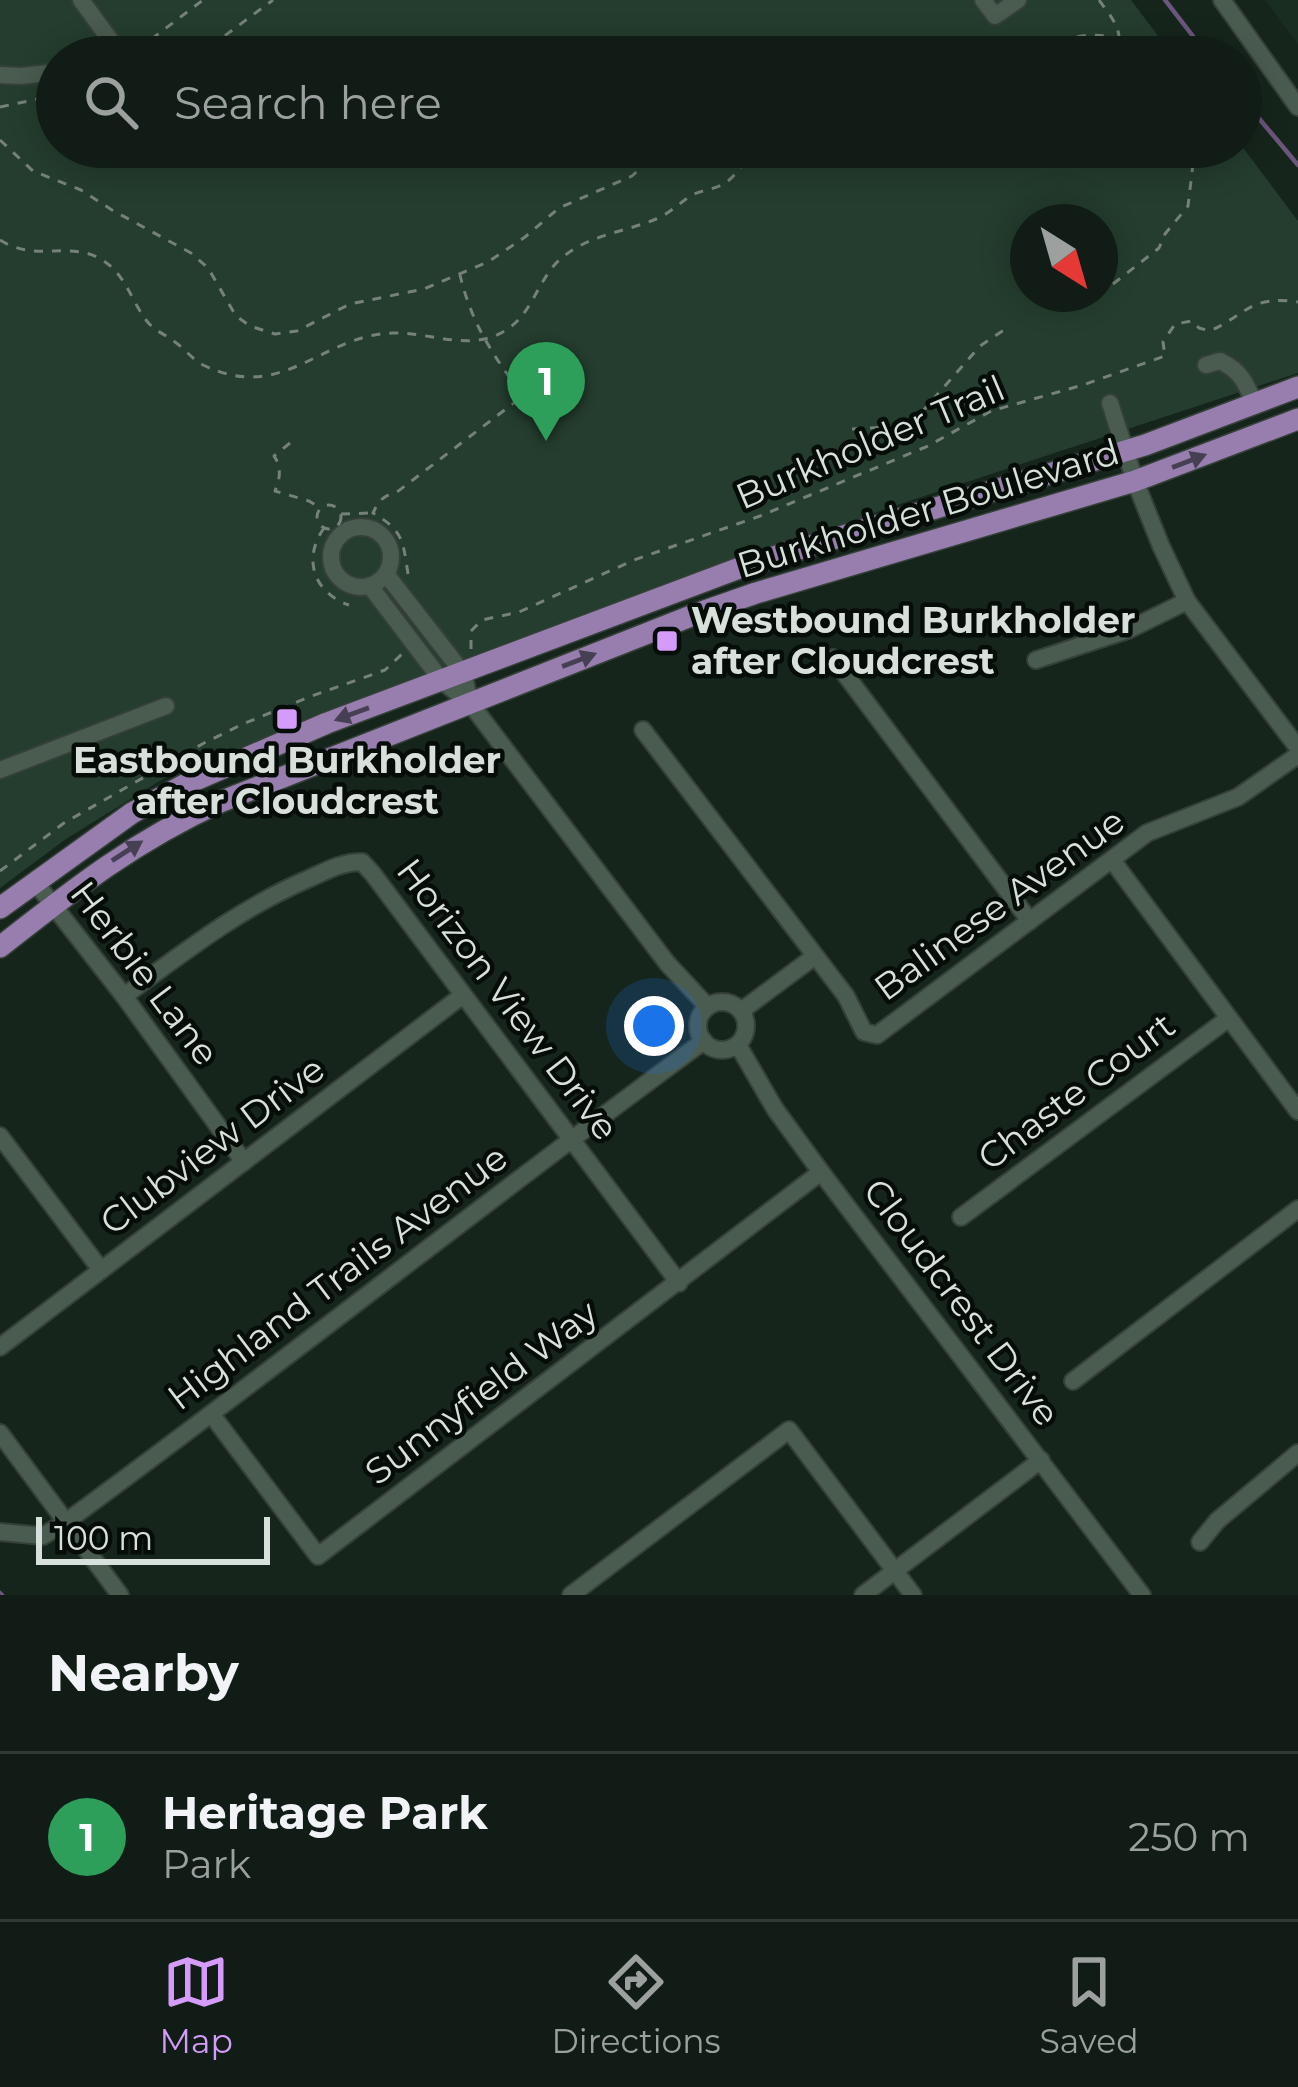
<!DOCTYPE html>
<style>
:root{--surface:#101c15;--page:#1e2922;--text:#f1f3f6;--muted:#9ca1a0;--line:#303a34;--accent:#d59bfa}
body{margin:0;font-family:Montserrat,sans-serif;background:var(--page);color:var(--text)}
.compass{position:absolute;left:1010px;top:204px;width:108px;height:108px;border-radius:50%;background:var(--surface);box-shadow:0 6px 30px #0003;rotate:143deg}
.scale{position:absolute;left:36px;bottom:30px;width:234px;box-sizing:border-box;padding-left:12px;border:6px solid #d7e0da;border-top:0;font-size:33px;line-height:42px;white-space:nowrap;color:#d7e0da;-webkit-text-stroke:9px #060c08;paint-order:stroke}
.you{position:absolute;left:654px;top:1026px;width:42px;height:42px;margin:-30px;border:9px solid #fff;border-radius:50%;background:#1a73e8;box-shadow:0 0 0 18px #1a73e833}
.badge{display:grid;place-items:center;width:78px;height:78px;border-radius:50%;background:var(--accent);color:#fff;font-size:39px;font-weight:700}
.pin{position:absolute;translate:-50% -99px;filter:drop-shadow(0 3px 6px #0008)}
.pin::after{content:'';position:absolute;top:63px;width:42px;height:36px;background:inherit;clip-path:polygon(0 0,100% 0,50% 100%)}
.list{margin:0;padding:0;list-style:none}
h2{display:flex;justify-content:space-between;align-items:center;height:156px;margin:0;padding:0 48px;font-size:51px}
h2 small{font-size:39px;font-weight:400;color:var(--muted)}
.list li{display:grid;grid-template-columns:78px 1fr auto;gap:36px;align-items:center;box-sizing:border-box;height:168px;padding:0 48px;border-top:3px solid var(--line)}
.list b{display:block;font-size:45px;white-space:nowrap}
.list p{margin:0;font-size:39px;white-space:nowrap;color:var(--muted)}
.list em{font-size:39px;font-style:normal;color:var(--muted)}
.icon{flex:none;width:66px;height:66px;fill:none;stroke:currentColor;stroke-width:2;stroke-linecap:round;stroke-linejoin:round}
.map{position:relative;flex:none;width:1298px;height:1595px;overflow:hidden}
.search{position:absolute;background:var(--surface);box-shadow:0 6px 30px #0003;left:36px;right:36px;top:36px;height:132px;display:flex;align-items:center;gap:30px;box-sizing:border-box;padding:0 42px;border-radius:66px;color:var(--muted);font-size:45px}
.sheet{height:324px;background:var(--surface)}
nav{display:flex;justify-content:space-around;align-items:center;box-sizing:border-box;height:168px;border-top:3px solid var(--line);background:var(--surface);font-size:33px;color:var(--muted)}
nav a{display:grid;justify-items:center;gap:6px}
nav .on{color:var(--accent)}
.map>svg:first-child{display:block}
.built{fill:#192e21}
.green{fill:#243d2e;fill-rule:evenodd}
.lines{fill:none;stroke-linecap:round;stroke-linejoin:round}
.stream{stroke:#6d567d;stroke-width:4.5}
.minor-casing{stroke:#354039;stroke-width:20}
.major-casing{stroke:#354039;stroke-width:24}
.path{stroke:#758179;stroke-width:3;stroke-dasharray:9 9;stroke-linecap:butt}
.minor{stroke:#4a5b50;stroke-width:16}
.major{stroke:#977eae;stroke-width:21}
.oneway{fill:#473f53}
.poi-dot{fill:#d59bfa;stroke:#060c08;stroke-width:4.5}
.labels{text-anchor:middle;stroke-width:9;stroke-linejoin:round;paint-order:stroke}
.street-label{font-size:36px;fill:#d7e0da;stroke:#060c08}
.poi-label{font-size:36px;font-weight:bold;fill:#d7e0da;stroke:#060c08;text-anchor:start}
</style>
<div class="map">
<svg width="1298" height="1595" viewBox="0 0 1298 1595">
<rect width="100%" height="100%" fill="#16251c"/>
<!-- built -->
<polygon class="built" points="1265,0 1298,0 1298,44"/>
<!-- green -->
<path class="green" d="M0 0H1131L1174 57H57V147L1241 145 1298 221V373L885 509 166 777 66 839 0 888ZM1028 222H1100V294H1028Z"/>
<g class="lines">
<!-- stream -->
<g class="stream">
<polyline points="1165,0 1209,57"/>
<polyline points="1241,97 1298,165"/>
<polyline points="0,1593 2,1595"/>
</g>
<!-- minor casing -->
<g class="minor-casing">
<g id="minor">
<polyline points="81,0 111,41 90,57"/>
<polyline points="983,0 995,16 1018,0"/>
<polyline points="1222,0 1298,107"/>
<polyline points="0,75 21,76 57,72"/>
<path d="M1206 365 1220 361C1241 371 1246 383 1254 403"/>
<polyline points="1110,403 1135,481 1161,546 1187,601 1298,748"/>
<circle cx="361" cy="557" r="30"/>
<polyline points="386,574 463,673 470,703"/>
<polyline points="370,586 442,681 470,703 667,963 708,1007"/>
<polyline points="833,658 1030,921"/>
<polyline points="1036,660 1128,630 1187,601"/>
<polyline points="643,730 846,996 864,1032 877,1035 1147,833 1238,797 1298,755"/>
<polyline points="0,770 166,706"/>
<polyline points="1112,860 1298,1111"/>
<polyline points="35,882 124,996 244,1162"/>
<path d="M124 996C183 953 240 908 308 879 326 871 341 862 362 862L373 874 679 1283"/>
<circle cx="722" cy="1026" r="24"/>
<polyline points="741,1011 815,956"/>
<polyline points="738,1045 775,1109 821,1172 1142,1595"/>
<polyline points="0,1136 101,1270"/>
<polyline points="961,1217 1229,1018"/>
<polyline points="0,1347 463,995"/>
<polyline points="1073,1381 1298,1209"/>
<polyline points="212,1415 318,1556 821,1172"/>
<polyline points="0,1433 120,1595"/>
<path d="M0 1532 43 1536 67 1521C282 1364 489 1198 704 1041"/>
<polyline points="1200,1542 1217,1521 1298,1453"/>
<polyline points="571,1595 789,1430 913,1595"/>
<polyline points="863,1595 1041,1460"/>
</g>
</g>
<!-- major casing -->
<g class="major-casing">
<g id="major">
<polyline points="0,908 132,813 186,784 327,723 750,564 1145,445 1298,387"/>
<path d="M0 947C74 889 133 842 220 802L696 614 756 593 1135 481 1298 419"/>
</g>
</g>
<!-- path -->
<g class="path">
<path d="M1099 0C1115 22 1122 28 1119 57"/>
<polyline points="137,50 203,0"/>
<polyline points="127,57 137,50 142,57"/>
<polyline points="196,57 273,0"/>
<path d="M1027 57C1063 40 1081 29 1121 39"/>
<polyline points="0,107 57,95"/>
<polyline points="0,140 33,171 81,190 112,210 191,253 208,268 236,316 250,326 275,334 297,331 350,304 424,289 488,262 525,237 559,208 632,176 663,147"/>
<path d="M0 240C35 262 65 242 97 257 125 271 129 297 146 320 154 331 165 334 175 342 185 349 192 359 203 365 284 404 320 335 393 333 432 332 473 354 509 328 534 311 539 275 564 256 592 234 625 232 656 219 671 213 681 201 694 194 706 189 718 189 728 181 740 171 746 157 758 147"/>
<polyline points="1113,284 1159,248 1165,234 1188,206 1195,147"/>
<polyline points="852,429 891,427 908,421 922,412 980,346 1007,328"/>
<path d="M290 443 274 456C282 467 280 479 275 491L309 501 320 508"/>
<circle cx="329" cy="517" r="12"/>
<polyline points="341,514 371,513"/>
<path d="M324 528C302 559 314 593 349 605"/>
<path d="M408 574C403 542 404 531 373 513 379 500 383 496 397 492L523 396C493 355 472 325 460 275"/>
<path d="M471 649V631L482 620 519 612 634 560 760 516 928 446 991 411 1083 385 1165 356 1163 342 1175 324 1192 321 1199 328 1210 331C1247 314 1250 295 1298 302"/>
<polyline points="0,871 64,823 204,743 243,724 309,697 385,670 402,654"/>
</g>
<!-- minor -->
<use href="#minor" class="minor"/>
<!-- major -->
<use href="#major" class="major"/>
</g>
<!-- one-way arrows -->
<defs><path id="oneway-solid" d="M-6-.8H1V-3.2L6.5 0L1 3.2V.8H-6Z" transform="scale(3)"/></defs>
<g class="oneway">
<use href="#oneway-solid" transform="translate(1189 461) rotate(-21)"/>
<use href="#oneway-solid" transform="translate(579 660) rotate(-21)"/>
<use href="#oneway-solid" transform="translate(352 714) rotate(160)"/>
<use href="#oneway-solid" transform="translate(127 851) rotate(-33)"/>
</g>
<!-- markers -->
<g class="poi-dot">
<rect x="655" y="629" width="24" height="24" rx="6"/>
<rect x="275" y="707" width="24" height="24" rx="6"/>
</g>
<g class="labels">
<!-- street labels -->
<g class="street-label">
<text transform="translate(870 442) rotate(-23)" y="13">Burkholder Trail</text>
<text transform="translate(928 508) rotate(-17)" y="13">Burkholder Boulevard</text>
<text transform="translate(999 904) rotate(-36)" y="13">Balinese Avenue</text>
<text transform="translate(145 973) rotate(53)" y="13">Herbie Lane</text>
<text transform="translate(508 999) rotate(53)" y="13">Horizon View Drive</text>
<text transform="translate(1076 1091) rotate(-37)" y="13">Chaste Court</text>
<text transform="translate(212 1145) rotate(-37)" y="13">Clubview Drive</text>
<text transform="translate(337 1277) rotate(-37)" y="13">Highland Trails Avenue</text>
<text transform="translate(962 1302) rotate(53)" y="13">Cloudcrest Drive</text>
<text transform="translate(481 1392) rotate(-37)" y="13">Sunnyfield Way</text>
</g>
<!-- poi labels -->
<g class="poi-label">
<text x="691" y="633">Westbound Burkholder<tspan x="691" dy="41">after Cloudcrest</tspan></text>
<text x="287" y="773" text-anchor="middle">Eastbound Burkholder<tspan x="287" dy="41">after Cloudcrest</tspan></text>
</g>
</g>
</svg>
<svg class="compass" viewBox="-18 -18 36 36"><path d="M0-13l5 13h-10z" fill="#e53935"/><path d="M0 13l5-13h-10z" fill="#9ca1a0"/></svg>
<div class="scale">100 m</div>
<div class="you"></div>
<div class="pin badge" style="left:546px;top:441px;background:#2e9e5b">1</div>
<div class="search"><svg class="icon" aria-label="search" viewBox="0 0 24 24"><circle cx="10" cy="10" r="6"/><path d="M15 15l6 6"/></svg>Search here</div>
</div>
<section class="sheet">
<h2>Nearby<small></small></h2>
<ul class="list">
<li><span class="badge" style="background:#2e9e5b">1</span><div><b>Heritage Park</b><p>Park</p></div><em>250 m</em></li>
</ul>
</section>
<nav>
<a class="on"><svg class="icon" aria-label="map" viewBox="0 0 24 24"><path d="M3 6l6-2 6 2 6-2v14l-6 2-6-2-6 2zM9 4v14M15 6v14"/></svg>Map</a>
<a><svg class="icon" aria-label="directions" viewBox="0 0 24 24"><path d="M12 3l9 9-9 9-9-9zM9 14v-3h6M13 9l2 2-2 2"/></svg>Directions</a>
<a><svg class="icon" aria-label="saved" viewBox="0 0 24 24"><path d="M7 4h10v16l-5-4-5 4z"/></svg>Saved</a>
</nav>
